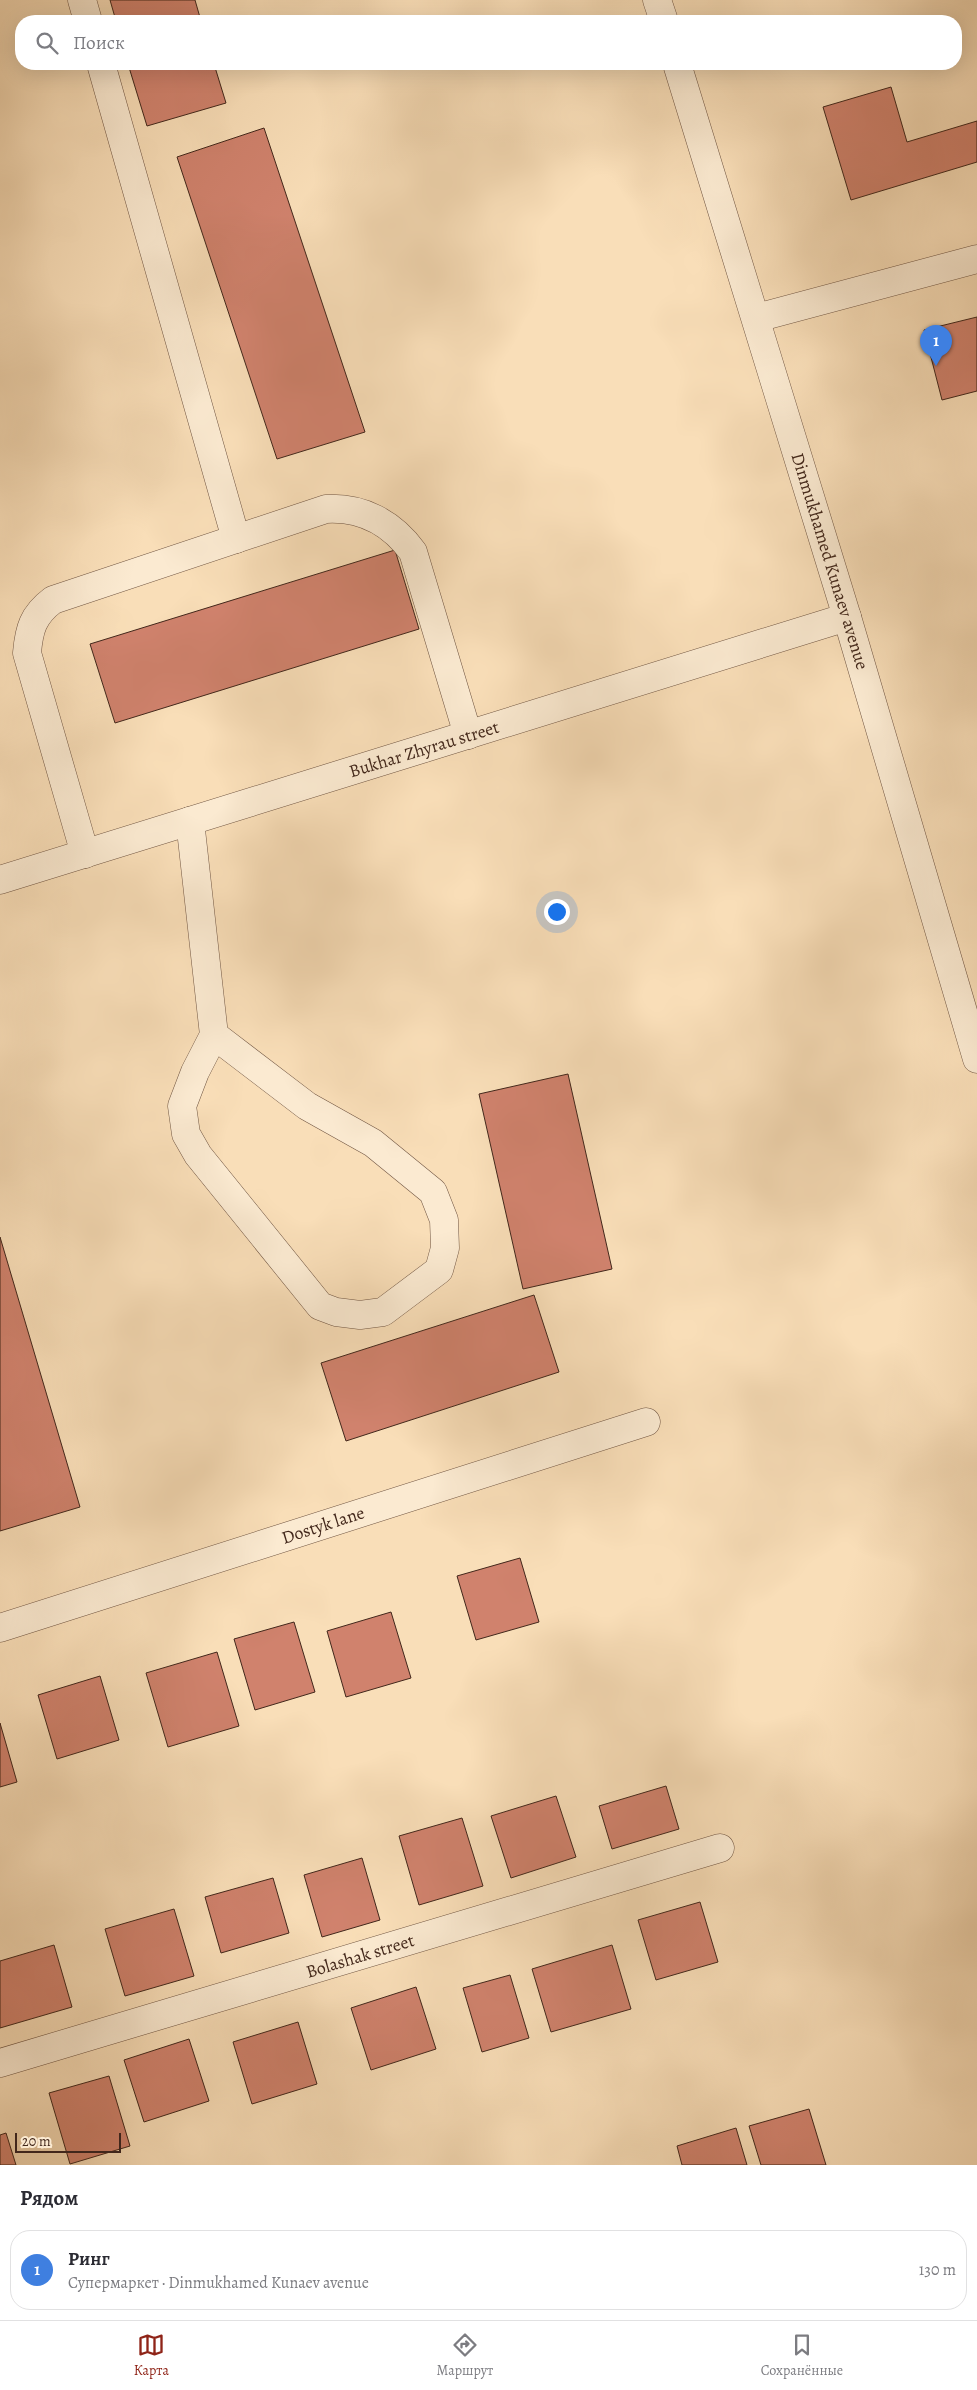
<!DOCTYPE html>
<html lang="ru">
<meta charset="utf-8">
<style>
:root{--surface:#fff;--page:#f2f2f3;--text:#2b2b33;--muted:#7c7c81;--line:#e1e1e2;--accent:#8f2418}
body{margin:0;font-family:Alegreya,serif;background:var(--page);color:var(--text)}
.scale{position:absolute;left:15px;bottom:12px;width:106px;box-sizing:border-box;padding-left:5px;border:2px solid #42271b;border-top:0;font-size:14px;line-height:18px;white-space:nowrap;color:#42271b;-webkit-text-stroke:4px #fbead1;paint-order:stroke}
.you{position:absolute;left:556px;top:911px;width:18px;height:18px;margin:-12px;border:4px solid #fff;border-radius:50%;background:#1a73e8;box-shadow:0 0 0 8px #1a73e833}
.badge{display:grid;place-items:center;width:32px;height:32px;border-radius:50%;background:var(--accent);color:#fff;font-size:16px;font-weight:700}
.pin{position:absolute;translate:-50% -41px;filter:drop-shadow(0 1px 2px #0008)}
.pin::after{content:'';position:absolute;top:26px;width:18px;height:15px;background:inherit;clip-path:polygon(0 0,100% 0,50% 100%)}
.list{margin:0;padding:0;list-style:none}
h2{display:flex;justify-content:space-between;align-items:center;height:65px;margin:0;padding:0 20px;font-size:21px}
h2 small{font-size:16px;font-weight:400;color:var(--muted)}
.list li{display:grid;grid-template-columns:32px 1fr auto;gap:15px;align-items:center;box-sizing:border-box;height:80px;margin:0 10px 10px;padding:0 10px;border:1px solid var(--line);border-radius:20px}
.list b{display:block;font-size:19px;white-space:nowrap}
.list p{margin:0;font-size:16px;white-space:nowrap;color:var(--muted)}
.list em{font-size:16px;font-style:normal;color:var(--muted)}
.icon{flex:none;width:28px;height:28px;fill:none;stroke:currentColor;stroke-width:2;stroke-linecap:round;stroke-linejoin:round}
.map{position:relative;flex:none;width:977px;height:2165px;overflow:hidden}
.search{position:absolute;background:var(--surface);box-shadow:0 5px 20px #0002;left:15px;right:15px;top:15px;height:55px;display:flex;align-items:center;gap:12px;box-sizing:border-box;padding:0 18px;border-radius:20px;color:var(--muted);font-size:19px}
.sheet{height:155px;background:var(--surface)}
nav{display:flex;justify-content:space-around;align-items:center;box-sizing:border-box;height:70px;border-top:1px solid var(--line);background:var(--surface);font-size:14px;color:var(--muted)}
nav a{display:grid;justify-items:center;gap:2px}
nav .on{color:var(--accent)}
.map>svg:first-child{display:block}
.building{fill:#d0826d;stroke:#42271b}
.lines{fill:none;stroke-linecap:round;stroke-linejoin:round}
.minor-casing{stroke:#705542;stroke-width:29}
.minor{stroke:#fbead1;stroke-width:28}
.labels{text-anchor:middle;stroke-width:5;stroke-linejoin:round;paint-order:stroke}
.street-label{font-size:18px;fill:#42271b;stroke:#fbead1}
</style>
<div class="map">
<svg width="977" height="2165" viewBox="0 0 977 2165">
<rect width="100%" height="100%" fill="#f9deb8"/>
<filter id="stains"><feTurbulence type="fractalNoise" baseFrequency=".004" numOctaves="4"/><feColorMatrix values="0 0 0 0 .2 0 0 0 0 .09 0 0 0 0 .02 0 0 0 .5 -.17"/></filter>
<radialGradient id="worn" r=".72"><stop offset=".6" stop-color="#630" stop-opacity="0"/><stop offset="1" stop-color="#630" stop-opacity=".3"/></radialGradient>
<!-- building -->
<g class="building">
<polygon points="110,0 195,0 201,21 116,21"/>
<polygon points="128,64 214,64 226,103 147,126"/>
<polygon points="891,87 907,142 977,121 977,162 851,200 823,107"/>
<polygon points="264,128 365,432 277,459 177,157"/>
<polygon points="977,317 977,391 942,400 924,330"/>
<polygon points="395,550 419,629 115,723 90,644"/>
<polygon points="568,1074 612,1269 523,1289 479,1094"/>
<polygon points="0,1237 80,1507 0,1531"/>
<polygon points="534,1295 559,1372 346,1441 321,1363"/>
<polygon points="520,1558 539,1622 476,1640 457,1576"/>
<polygon points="391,1612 411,1678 346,1697 327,1631"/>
<polygon points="294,1622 315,1692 255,1710 234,1639"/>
<polygon points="217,1652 239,1726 168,1747 146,1673"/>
<polygon points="100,1676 119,1740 57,1759 38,1695"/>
<polygon points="0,1723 17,1782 0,1787"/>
<polygon points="666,1786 679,1829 612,1849 599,1806"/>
<polygon points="556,1796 576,1857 511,1878 491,1816"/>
<polygon points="462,1818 483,1886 419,1905 399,1836"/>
<polygon points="362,1858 380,1920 322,1937 304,1875"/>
<polygon points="273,1878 289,1933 221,1953 205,1897"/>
<polygon points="700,1902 718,1962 656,1980 638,1920"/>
<polygon points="174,1909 194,1976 125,1996 105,1929"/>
<polygon points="54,1945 72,2007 0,2028 0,1961"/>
<polygon points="612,1945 631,2009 551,2032 532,1969"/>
<polygon points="510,1975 529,2038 482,2052 463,1988"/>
<polygon points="416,1987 436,2049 371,2070 351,2008"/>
<polygon points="298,2022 317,2084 252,2104 233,2042"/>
<polygon points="189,2039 209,2101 144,2122 124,2060"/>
<polygon points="109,2076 130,2146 70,2164 49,2093"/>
<polygon points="809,2109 826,2165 761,2165 749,2126"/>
<polygon points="736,2128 747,2165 682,2165 677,2146"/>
<polygon points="6,2133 16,2165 0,2165 0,2135"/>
</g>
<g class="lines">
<!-- minor casing -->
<g class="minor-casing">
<g id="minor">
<polyline points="82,0 88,21"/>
<polyline points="657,0 664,21"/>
<polyline points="101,64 236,539"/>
<polyline points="677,64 847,617 977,1059"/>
<polyline points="756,318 977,259"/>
<polyline points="190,821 214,1035 195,1072 182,1106 186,1134 198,1155 320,1306 336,1312 360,1315 383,1312 439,1270 445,1248 444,1220 433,1192 373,1143 307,1106 214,1035"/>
<path d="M85 854 27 653C29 629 33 615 53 600L326 509C362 507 392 523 413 552L468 735"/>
<polyline points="0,880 847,617"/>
<polyline points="0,1628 646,1422"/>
<polyline points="0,2063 720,1848"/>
</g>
</g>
<!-- minor -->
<use href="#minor" class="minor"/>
</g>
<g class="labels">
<!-- street labels -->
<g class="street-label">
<text transform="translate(830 561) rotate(73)" y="6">Dinmukhamed Kunaev avenue</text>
<text transform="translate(424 749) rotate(-17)" y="6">Bukhar Zhyrau street</text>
<text transform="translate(323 1525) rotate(-18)" y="6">Dostyk lane</text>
<text transform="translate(360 1956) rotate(-17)" y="6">Bolashak street</text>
</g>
</g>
<rect width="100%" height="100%" filter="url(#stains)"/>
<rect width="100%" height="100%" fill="url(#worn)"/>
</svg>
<div class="scale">20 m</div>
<div class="you"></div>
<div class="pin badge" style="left:936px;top:366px;background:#3f7fe0">1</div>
<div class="search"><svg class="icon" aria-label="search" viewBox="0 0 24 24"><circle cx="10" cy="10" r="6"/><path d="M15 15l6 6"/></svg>Поиск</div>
</div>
<section class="sheet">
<h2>Рядом<small></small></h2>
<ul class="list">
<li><span class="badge" style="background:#3f7fe0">1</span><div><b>Ринг</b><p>Супермаркет · Dinmukhamed Kunaev avenue</p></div><em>130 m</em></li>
</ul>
</section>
<nav>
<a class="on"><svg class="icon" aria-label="map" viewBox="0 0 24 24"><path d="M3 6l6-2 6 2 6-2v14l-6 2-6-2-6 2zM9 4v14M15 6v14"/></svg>Карта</a>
<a><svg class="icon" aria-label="directions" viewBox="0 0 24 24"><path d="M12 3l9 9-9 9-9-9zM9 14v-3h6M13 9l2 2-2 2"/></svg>Маршрут</a>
<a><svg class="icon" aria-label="saved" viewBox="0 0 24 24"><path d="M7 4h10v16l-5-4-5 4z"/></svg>Сохранённые</a>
</nav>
